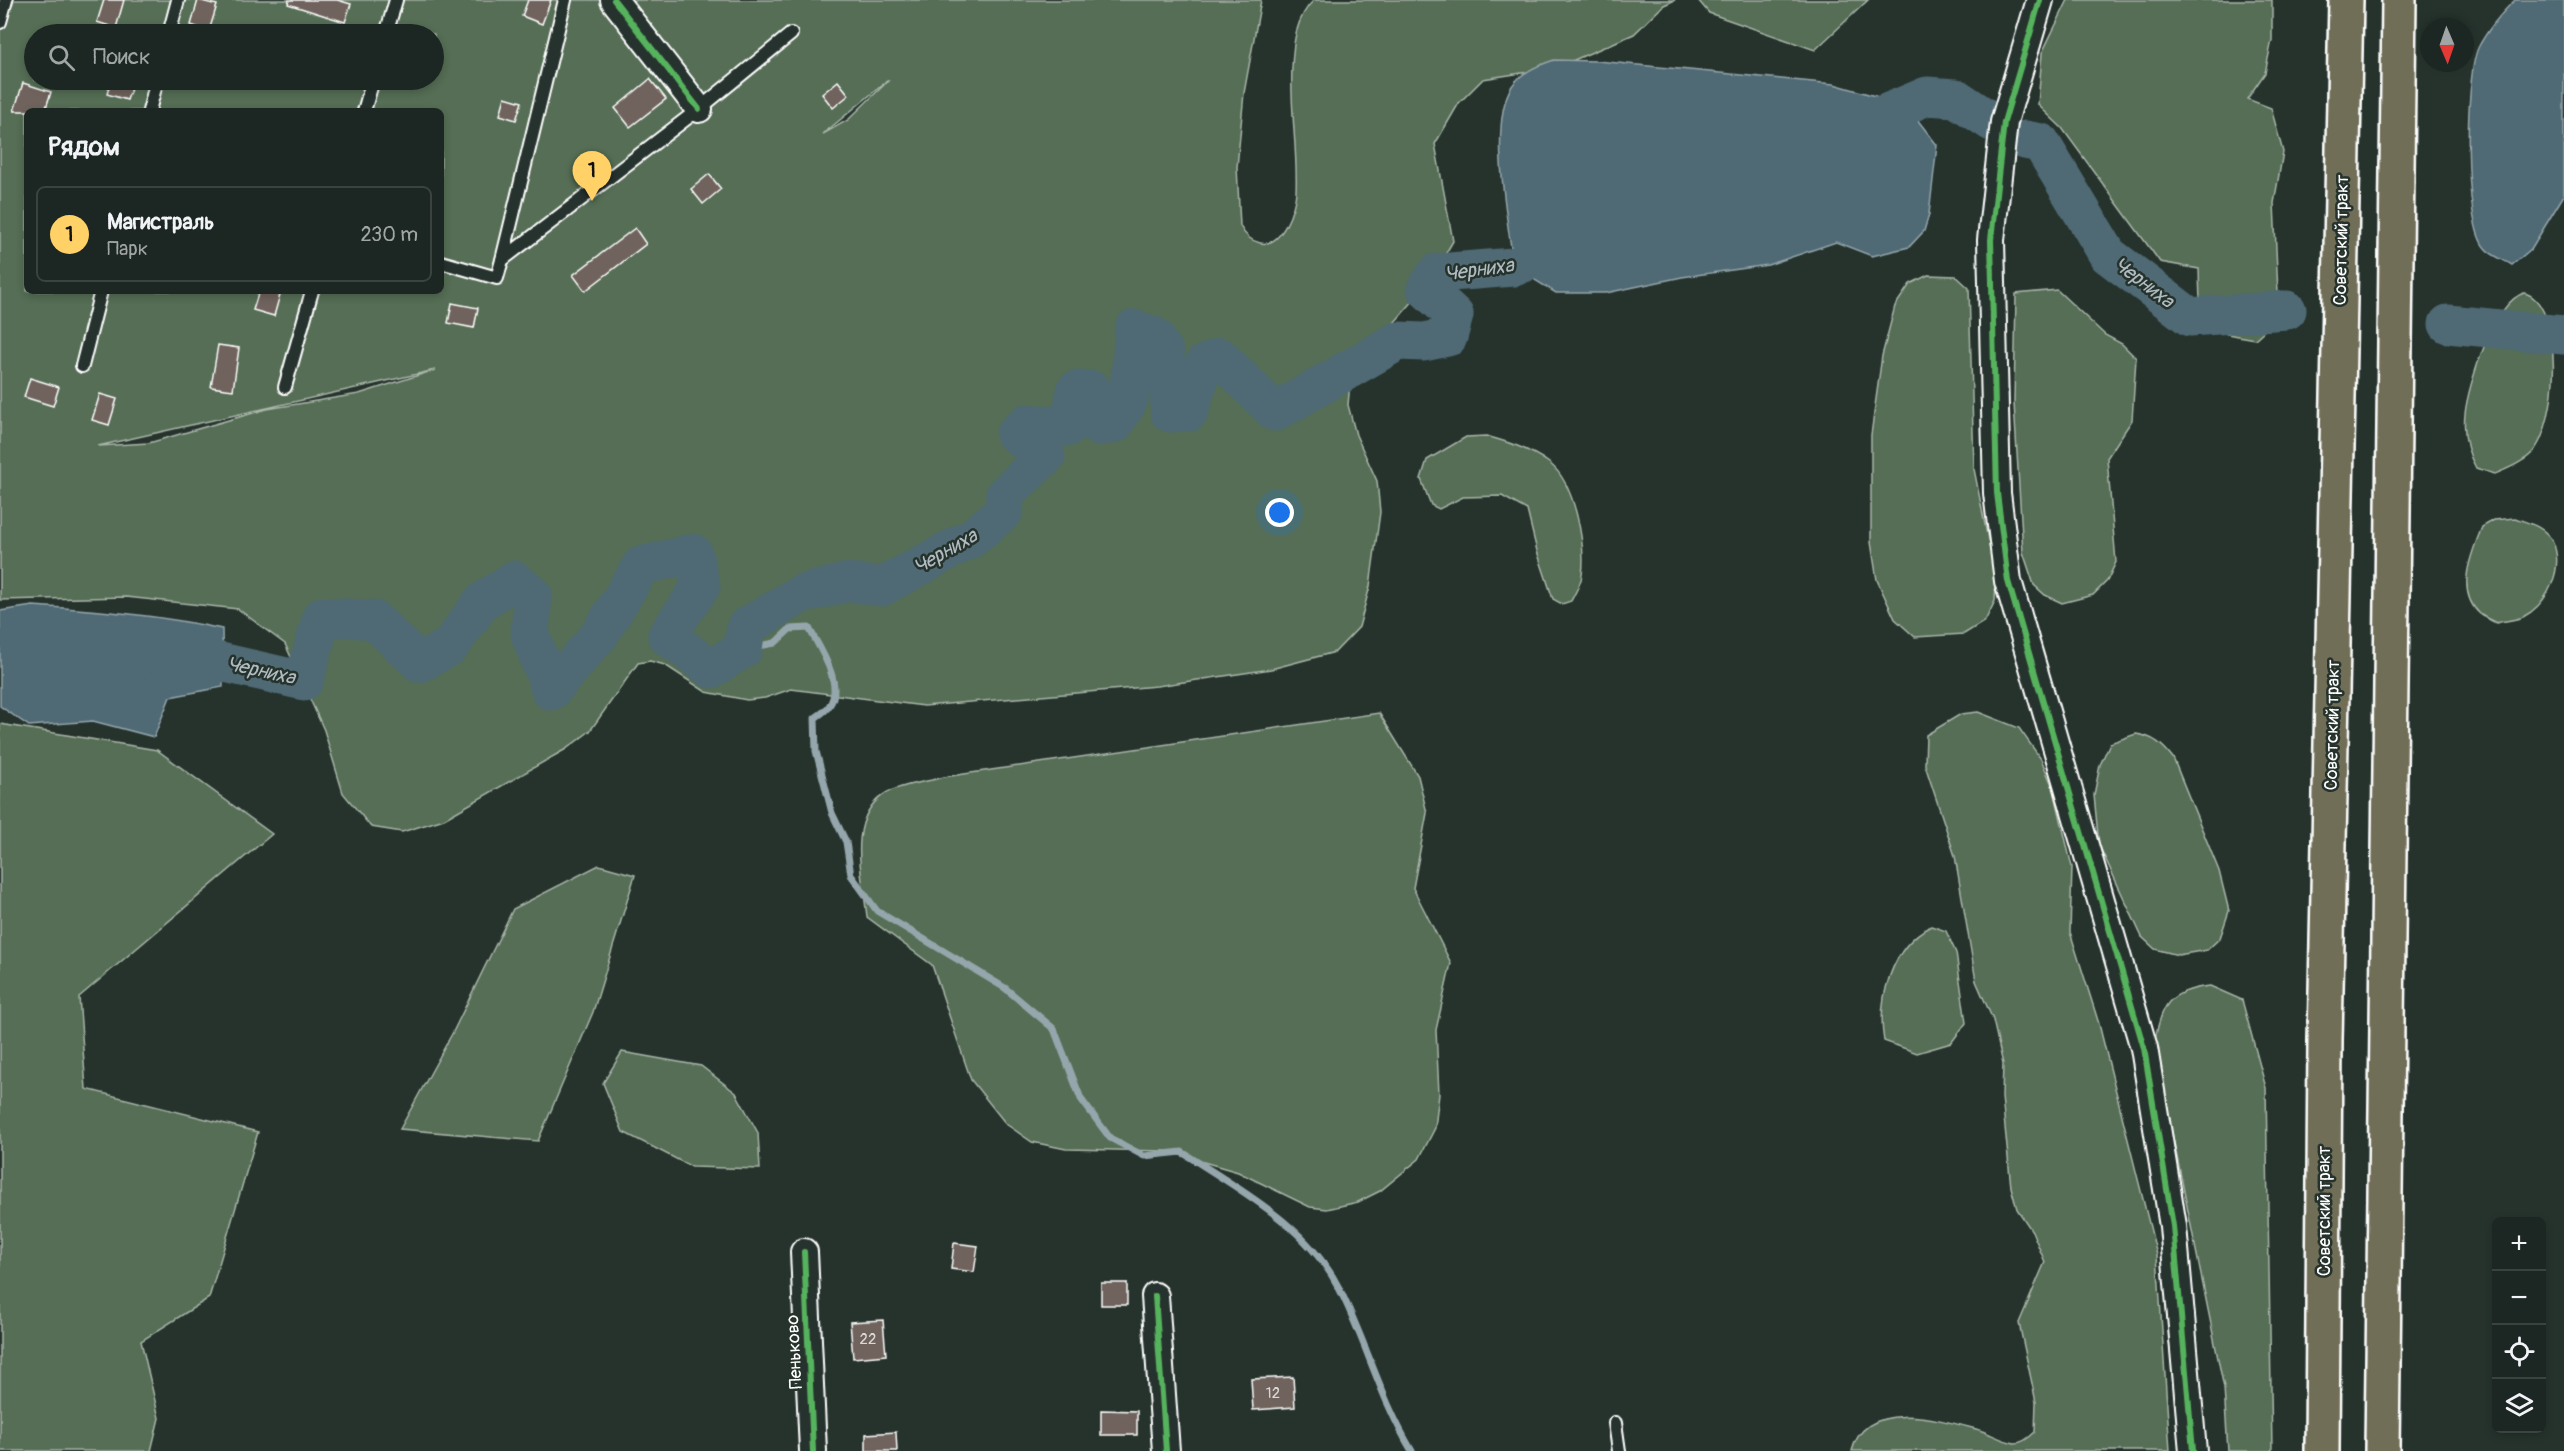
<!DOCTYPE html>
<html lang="ru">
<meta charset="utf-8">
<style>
:root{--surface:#1c2622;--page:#29322f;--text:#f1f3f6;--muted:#a0a5a5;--line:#3a4340;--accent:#ffd166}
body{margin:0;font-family:Pangolin,sans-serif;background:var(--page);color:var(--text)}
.controls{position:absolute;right:18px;bottom:18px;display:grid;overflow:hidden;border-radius:9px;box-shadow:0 3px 9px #0003}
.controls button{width:54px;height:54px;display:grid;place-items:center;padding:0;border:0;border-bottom:2px solid var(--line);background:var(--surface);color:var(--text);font:30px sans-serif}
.compass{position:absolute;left:2420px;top:18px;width:54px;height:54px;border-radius:50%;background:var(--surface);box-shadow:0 3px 9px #0003;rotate:178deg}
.you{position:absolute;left:1280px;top:513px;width:21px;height:21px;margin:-15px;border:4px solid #fff;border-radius:50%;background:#1a73e8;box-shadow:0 0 0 9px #1a73e833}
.badge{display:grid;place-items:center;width:39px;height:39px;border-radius:50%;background:var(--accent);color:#111;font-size:20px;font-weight:700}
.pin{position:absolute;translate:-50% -50px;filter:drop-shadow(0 2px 3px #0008)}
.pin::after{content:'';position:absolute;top:32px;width:21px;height:18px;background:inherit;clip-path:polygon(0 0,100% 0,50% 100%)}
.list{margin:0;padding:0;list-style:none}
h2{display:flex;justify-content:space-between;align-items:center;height:78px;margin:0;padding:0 24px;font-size:26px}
h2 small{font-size:20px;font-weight:400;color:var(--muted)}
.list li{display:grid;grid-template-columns:39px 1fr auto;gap:18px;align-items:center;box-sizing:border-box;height:96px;margin:0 12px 12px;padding:0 12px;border:2px solid var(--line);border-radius:9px}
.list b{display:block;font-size:22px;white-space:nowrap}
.list p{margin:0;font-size:20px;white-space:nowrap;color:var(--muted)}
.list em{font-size:20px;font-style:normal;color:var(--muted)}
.icon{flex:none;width:33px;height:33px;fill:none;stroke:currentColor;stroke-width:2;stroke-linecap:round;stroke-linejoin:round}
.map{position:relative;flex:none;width:2564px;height:1451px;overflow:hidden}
.search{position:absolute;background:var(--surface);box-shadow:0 3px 9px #0003;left:24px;top:24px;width:420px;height:66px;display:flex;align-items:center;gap:15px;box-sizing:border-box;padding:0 21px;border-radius:33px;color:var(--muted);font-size:22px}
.panel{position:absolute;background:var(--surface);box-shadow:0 3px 9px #0003;left:24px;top:108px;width:420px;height:186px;border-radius:9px}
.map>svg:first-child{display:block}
.green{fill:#546e55;stroke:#aab6aa;stroke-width:1.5;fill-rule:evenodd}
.water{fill:#4f6a75;stroke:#95a6ac;stroke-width:1.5}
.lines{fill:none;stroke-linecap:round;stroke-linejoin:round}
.stream{stroke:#95a6ac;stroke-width:7}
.river{stroke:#4f6a75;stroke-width:39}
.building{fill:#70635d;stroke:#fff;stroke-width:1.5}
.lane-casing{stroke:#fff;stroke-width:16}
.street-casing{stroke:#fff;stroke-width:30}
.highway-casing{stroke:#fff;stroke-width:38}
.lane{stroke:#26332d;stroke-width:12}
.street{stroke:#26332d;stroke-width:26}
.highway{stroke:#716e59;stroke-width:33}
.cycleway-casing{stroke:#26332d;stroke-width:10}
.cycleway{stroke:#56b35d;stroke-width:6}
.labels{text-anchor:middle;stroke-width:5;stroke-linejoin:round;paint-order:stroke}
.number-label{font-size:15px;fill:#dbd8d6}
.street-label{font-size:18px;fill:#fff;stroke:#26332d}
.water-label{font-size:20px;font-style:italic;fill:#b0bcc1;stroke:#26332d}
</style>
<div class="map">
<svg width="2564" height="1451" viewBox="0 0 2564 1451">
<rect width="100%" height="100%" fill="#26332d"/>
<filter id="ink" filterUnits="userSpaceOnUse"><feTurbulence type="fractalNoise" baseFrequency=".0167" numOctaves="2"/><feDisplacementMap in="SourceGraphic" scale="12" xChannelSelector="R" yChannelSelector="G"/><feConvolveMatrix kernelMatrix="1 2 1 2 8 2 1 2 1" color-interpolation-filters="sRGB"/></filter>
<g filter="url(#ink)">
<!-- green -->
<g class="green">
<path d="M0 0H1261L1244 93 1237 167 1240 226C1244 234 1251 241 1260 243 1282 248 1295 208 1296 192 1298 151 1290 109 1292 68 1293 43 1296 17 1314 0H1675L1664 5 1634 34 1574 60 1547 69 1483 79 1459 103 1435 144 1453 241 1428 284 1394 323 1361 351 1351 372 1348 405 1356 435 1377 481 1380 512 1370 586 1359 627 1335 652 1271 669 1157 686 924 706 791 689 765 698 747 700 706 692 665 665 650 661 638 663 590 731 566 749 444 819 402 832 371 827 343 793 324 730 285 644 238 609 126 597 0 600ZM34 34H434V80H34ZM888 81 848 120 823 134 887 81ZM27 111H441V291H27ZM435 370 359 394 267 409 149 443 98 446Z"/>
<polygon points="1698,0 1868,0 1815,50 1709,13"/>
<path d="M2068 0H2272V40L2265 73 2247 99 2271 108 2283 152 2274 203 2278 294 2266 329 2255 339C2195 330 2201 327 2199 269L2160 262 2062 128 2038 105 2042 53Z"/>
<polygon points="1928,275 1956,276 1969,288 1974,469 1996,580 1995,601 1985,621 1964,634 1915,637 1895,619 1877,580 1871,542 1871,435 1882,356 1895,306 1910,284"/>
<polygon points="2057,290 2105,335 2122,344 2136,358 2132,420 2107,458 2116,562 2107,581 2093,595 2062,603 2045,595 2034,585 2023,552 2014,403 2016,294"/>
<path d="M2524 293C2564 302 2560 425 2531 454 2522 463 2507 469 2495 474L2476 468C2467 452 2463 433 2465 414 2468 385 2494 302 2524 293Z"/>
<path d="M1486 436C1508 442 1530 449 1549 463 1575 482 1586 545 1582 575 1581 584 1575 593 1571 601L1562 604 1553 599 1537 551 1527 510 1502 496 1463 497 1439 509 1431 505 1421 479 1427 460 1466 437Z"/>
<path d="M2515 518C2529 523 2545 527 2553 542 2564 569 2548 604 2523 617 2515 620 2504 621 2496 623 2491 620 2483 617 2479 613 2455 590 2472 552 2482 527L2494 520Z"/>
<path d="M1978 712 2019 728 2041 759 2054 790 2072 867 2070 932 2099 1024 2157 1255 2170 1451H1852C1865 1398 1939 1419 1976 1429 1988 1432 2003 1442 2015 1443 2023 1443 2030 1437 2035 1432L2036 1402 2019 1323 2045 1262 2032 1231 2017 1209 2011 1187 2002 1097 2003 1064 1993 1020 1976 981 1955 856 1925 765 1926 735 1961 714Z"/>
<path d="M1379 713 1418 776 1427 813 1413 888 1451 963 1436 1030 1439 1094 1435 1128 1419 1159 1380 1191 1358 1202 1327 1209 1310 1207 1238 1172 1166 1151 1066 1149 1032 1142 1006 1124 971 1080 932 965 867 917C863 877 845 818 886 793 902 784 927 782 944 777Z"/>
<polygon points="0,724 157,750 272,834 79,997 86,1089 258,1132 209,1298 141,1341 159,1418 151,1451 0,1451"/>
<path d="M2136 734C2153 736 2163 745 2173 758L2219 871 2229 911 2220 938 2207 950 2178 955 2155 949 2142 937 2099 845 2094 795 2100 765 2110 743Z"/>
<polygon points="599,865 635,875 593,1012 538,1141 400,1129 453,1032 513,909"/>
<path d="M1931 926 1946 931 1956 953 1966 1023 1951 1043 1917 1053 1884 1041C1877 1000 1891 946 1931 926Z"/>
<path d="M2210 986 2242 1000 2266 1088 2272 1451H2228L2224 1388 2154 1044C2162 1005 2167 991 2210 986Z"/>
<polygon points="622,1052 701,1066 736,1093 758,1133 760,1169 692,1167 623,1132 603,1083"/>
</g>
<!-- water -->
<g class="water">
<path d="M2515 0H2564V195L2531 249 2512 265C2504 260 2490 255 2485 248 2463 224 2465 78 2478 48 2486 32 2502 12 2515 0Z"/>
<path d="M1554 60 1597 61 1834 84 1906 105 1937 145 1929 214 1924 231 1909 247 1872 256 1836 242 1768 265 1682 277 1606 293H1556L1514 267C1508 224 1488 122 1512 86 1521 72 1539 65 1554 60Z"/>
<path d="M33 606C97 610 159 615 222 629L223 687 170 697 154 737 93 721 29 726 0 706V611Z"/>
</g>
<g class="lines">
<!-- stream -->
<path class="stream" d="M743 649 775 643 790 629 809 628C819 647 845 685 829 706 826 711 819 715 815 718L816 751 832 813 846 842 851 875 877 911 1005 988 1054 1029 1081 1099 1110 1138 1144 1156 1182 1152C1238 1189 1307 1225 1339 1288 1366 1341 1381 1400 1412 1451"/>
<!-- river -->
<g class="river">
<polyline points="1858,125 1927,96 1956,98 1992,122"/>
<polyline points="2025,140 2041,143 2108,255 2190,317 2287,310"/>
<polyline points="2448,324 2564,335"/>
<polyline points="170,668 212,660 304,681 322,616 374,620 420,663 450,646 482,602 514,580 533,595 530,634 551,691 600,634 641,566 693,553 701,586 667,636 711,669 743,649 746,627 801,594 849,582 881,587 972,538 1004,511 1005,494 1046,456 1015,434 1027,423 1069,427 1076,390 1092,390 1099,427 1114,424 1128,402 1134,329 1154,336 1165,354 1170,413 1189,412 1204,364 1220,357 1275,412 1398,341 1424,342 1448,337 1454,315 1426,289 1437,273 1514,267 1562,247"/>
</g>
</g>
<!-- building -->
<g class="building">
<polygon points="104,0 124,0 116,28 97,22"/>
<polygon points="198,0 217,5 209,31 191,25"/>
<polygon points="289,0 337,0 351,4 345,22 288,4"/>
<polygon points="528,0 551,0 542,24 522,16"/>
<polygon points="650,79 666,99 630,127 615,108"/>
<polygon points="111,80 134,80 127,100 107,94"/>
<polygon points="838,81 849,95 833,108 822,94"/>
<polygon points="23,83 51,92 45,111 14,111"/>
<polygon points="505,97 522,102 516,120 500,115"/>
<polygon points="709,174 721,189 703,204 691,189"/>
<polygon points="635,228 646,244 585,291 573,275"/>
<polygon points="259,291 281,291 274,316 253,310"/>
<polygon points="452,303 478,308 474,328 448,323"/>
<polygon points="218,345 239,348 233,390 211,387"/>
<polygon points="30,378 59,387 53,406 24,397"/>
<polygon points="100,394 117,399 109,425 92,420"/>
<polygon points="954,1243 978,1246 974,1272 951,1269"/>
<rect x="1101" y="1283" width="26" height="22"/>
<polygon points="883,1320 886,1355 853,1358 850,1322"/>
<polygon points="1293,1377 1295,1407 1253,1410 1251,1379"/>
<polygon points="1101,1410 1137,1411 1137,1435 1101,1435"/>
<polygon points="896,1432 897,1451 866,1451 866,1434"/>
</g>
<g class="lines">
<!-- lane casing -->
<g class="lane-casing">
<g id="lane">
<polyline points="565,0 502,260 699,109 791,34"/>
<polyline points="0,22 6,0"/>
<polyline points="169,34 178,0"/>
<polyline points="386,34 396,0"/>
<polyline points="149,111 157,80"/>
<polyline points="364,111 373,80"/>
<polyline points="441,262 497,278 502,260"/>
<polyline points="82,366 101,291"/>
<polyline points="285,387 312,291"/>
<polyline points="1615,1423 1619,1451"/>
</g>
</g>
<!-- street casing -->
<g class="street-casing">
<g id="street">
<polyline points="614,0 699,109"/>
<polyline points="2040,0 2004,122 1991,240 1997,493 2008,581 2144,1048 2173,1226 2193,1451"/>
<polyline points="804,1252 813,1451"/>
<polyline points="1155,1296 1166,1451"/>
</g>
</g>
<!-- highway casing -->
<g class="highway-casing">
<g id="highway">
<polyline points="2322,1451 2325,1041 2346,0"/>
<polyline points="2382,1451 2399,0"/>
</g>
</g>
<!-- lane -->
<use href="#lane" class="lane"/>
<!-- street -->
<use href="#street" class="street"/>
<!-- highway -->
<use href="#highway" class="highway"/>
<!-- cycleway casing -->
<g class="cycleway-casing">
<g id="cycleway">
<polyline points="614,0 699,109"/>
<polyline points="2040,0 2004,122 1991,240 1997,493 2008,581 2144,1048 2173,1226 2193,1451"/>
<polyline points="804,1252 813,1451"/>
<polyline points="1155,1296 1166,1451"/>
</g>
</g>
<!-- cycleway -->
<use href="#cycleway" class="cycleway"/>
</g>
</g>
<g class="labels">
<!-- number labels -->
<g class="number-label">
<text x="868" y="1344">22</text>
<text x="1273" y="1398">12</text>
</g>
<!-- street labels -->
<g class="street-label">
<text transform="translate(2341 240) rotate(-89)" y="6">Советский тракт</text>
<text transform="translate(2332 725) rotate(-89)" y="6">Советский тракт</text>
<text transform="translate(2324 1211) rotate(-90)" y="6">Советский тракт</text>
<text transform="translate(794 1352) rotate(-93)" y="6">Пеньково</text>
</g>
<!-- water labels -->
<g class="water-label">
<text transform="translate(1479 269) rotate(-8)" y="7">Черниха</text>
<text transform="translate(2144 282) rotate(37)" y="7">Черниха</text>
<text transform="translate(945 551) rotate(-30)" y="7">Черниха</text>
<text transform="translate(261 670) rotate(12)" y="7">Черниха</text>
</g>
</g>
</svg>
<div class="controls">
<button>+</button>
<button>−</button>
<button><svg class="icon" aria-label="locate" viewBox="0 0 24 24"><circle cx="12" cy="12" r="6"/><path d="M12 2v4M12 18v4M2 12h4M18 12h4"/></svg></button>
<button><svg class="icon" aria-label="layers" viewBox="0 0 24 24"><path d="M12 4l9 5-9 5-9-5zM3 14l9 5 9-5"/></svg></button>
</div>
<svg class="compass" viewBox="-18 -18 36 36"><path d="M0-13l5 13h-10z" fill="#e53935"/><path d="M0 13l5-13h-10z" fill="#a0a5a5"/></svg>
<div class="you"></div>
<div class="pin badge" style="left:592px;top:201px">1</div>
<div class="search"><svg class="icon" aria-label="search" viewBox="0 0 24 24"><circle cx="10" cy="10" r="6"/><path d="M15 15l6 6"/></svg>Поиск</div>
<section class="panel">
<h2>Рядом<small></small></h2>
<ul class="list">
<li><span class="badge">1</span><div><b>Магистраль</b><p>Парк</p></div><em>230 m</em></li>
</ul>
</section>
</div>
